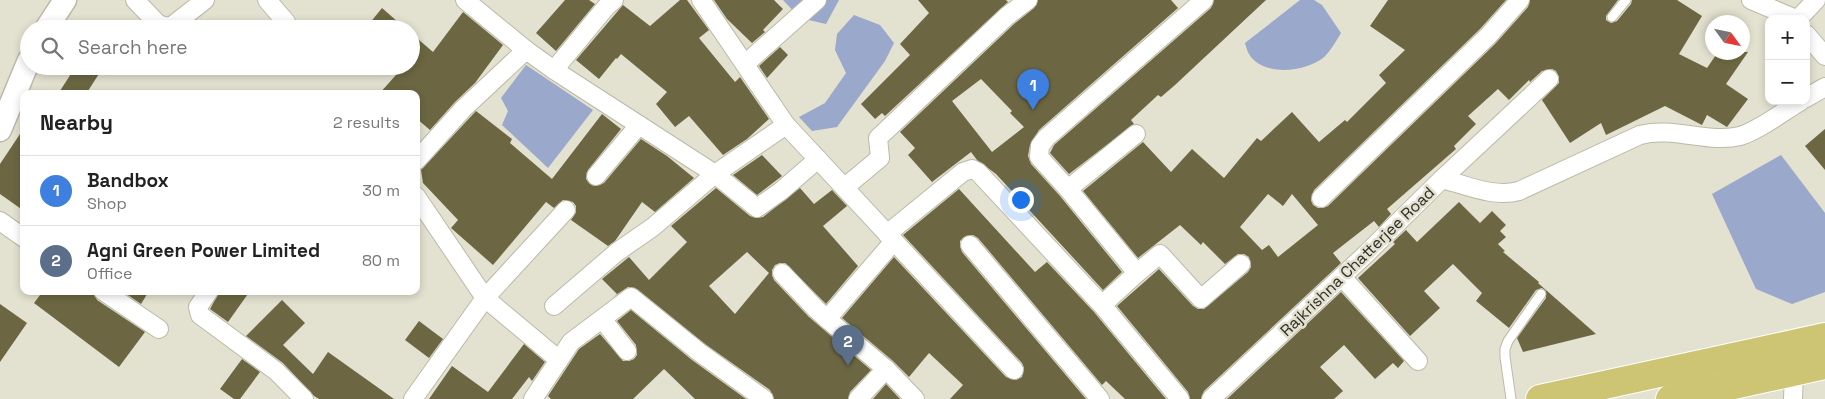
<!DOCTYPE html>
<meta charset="utf-8">
<style>
:root{--surface:#fff;--page:#f6f6f6;--text:#222;--muted:#767676;--line:#e0e0e0;--accent:#7c3aed}
body{margin:0;font-family:"Space Grotesk",sans-serif;background:var(--page);color:var(--text)}
.controls{position:absolute;right:15px;top:15px;display:grid;overflow:hidden;border-radius:10px;box-shadow:0 2px 8px #0003}
.controls button{width:45px;height:45px;display:grid;place-items:center;padding:0;border:0;border-bottom:1px solid var(--line);background:var(--surface);color:var(--text);font:25px sans-serif}
.compass{position:absolute;left:1705px;top:15px;width:45px;height:45px;border-radius:50%;background:var(--surface);box-shadow:0 2px 8px #0003;rotate:123deg}
.you{position:absolute;left:1020px;top:199px;width:18px;height:18px;margin:-12px;border:4px solid #fff;border-radius:50%;background:#1a73e8;box-shadow:0 0 0 8px #1a73e833}
.badge{display:grid;place-items:center;width:32px;height:32px;border-radius:50%;background:var(--accent);color:#fff;font-size:16px;font-weight:700}
.pin{position:absolute;translate:-50% -41px;filter:drop-shadow(0 1px 2px #0008)}
.pin::after{content:'';position:absolute;top:26px;width:18px;height:15px;background:inherit;clip-path:polygon(0 0,100% 0,50% 100%)}
.list{margin:0;padding:0;list-style:none}
h2{display:flex;justify-content:space-between;align-items:center;height:65px;margin:0;padding:0 20px;font-size:21px}
h2 small{font-size:16px;font-weight:400;color:var(--muted)}
.list li{display:grid;grid-template-columns:32px 1fr auto;gap:15px;align-items:center;box-sizing:border-box;height:70px;padding:0 20px;border-top:1px solid var(--line)}
.list b{display:block;font-size:19px;white-space:nowrap}
.list p{margin:0;font-size:16px;white-space:nowrap;color:var(--muted)}
.list em{font-size:16px;font-style:normal;color:var(--muted)}
.icon{flex:none;width:28px;height:28px;fill:none;stroke:currentColor;stroke-width:2;stroke-linecap:round;stroke-linejoin:round}
.map{position:relative;flex:none;width:1825px;height:399px;overflow:hidden}
.search{position:absolute;background:var(--surface);box-shadow:0 2px 8px #0003;left:20px;top:20px;width:400px;height:55px;display:flex;align-items:center;gap:12px;box-sizing:border-box;padding:0 18px;border-radius:28px;color:var(--muted);font-size:19px}
.panel{position:absolute;background:var(--surface);box-shadow:0 2px 8px #0003;left:20px;top:90px;width:400px;height:205px;border-radius:10px}
.map>svg:first-child{display:block}
.water{fill:#99a8cb}
.building{fill:#6c6742;fill-rule:evenodd}
.lines{fill:none;stroke-linecap:round;stroke-linejoin:round}
.service-casing{stroke:#bbbaa8;stroke-width:11}
.minor-casing{stroke:#bbbaa8;stroke-width:20}
.tertiary-casing{stroke:#bbbaa8;stroke-width:25}
.primary-casing{stroke:#fff;stroke-width:30}
.service{stroke:#fff;stroke-width:9}
.minor{stroke:#fff;stroke-width:18}
.tertiary{stroke:#fff;stroke-width:22}
.primary{stroke:#cec574;stroke-width:28}
.labels{text-anchor:middle;stroke-width:5;stroke-linejoin:round;paint-order:stroke}
.street-label{font-size:16px;fill:#2d2c26;stroke:#e3e1cf}
</style>
<div class="map">
<svg width="1825" height="399" viewBox="0 0 1825 399">
<rect width="100%" height="100%" fill="#e3e1cf"/>
<!-- water -->
<g class="water">
<polygon points="783,0 839,0 826,24 800,18"/>
<path d="M1300 0H1314L1322 5 1341 33C1336 41 1330 52 1323 58 1305 72 1263 77 1249 54 1247 51 1246 46 1245 43Z"/>
<polygon points="854,15 880,25 894,43 885,61 837,127 812,131 799,117 825,103 846,73 835,50 837,34"/>
<polygon points="526,65 593,110 548,168 502,125 508,111 501,98"/>
<polygon points="1781,155 1825,213 1825,292 1792,304 1756,289 1712,194"/>
</g>
<!-- building -->
<g class="building">
<polygon points="565,0 589,0 595,4 556,51 536,33"/>
<polygon points="680,0 687,0 709,30 699,38 735,82 740,77 769,119 747,139 723,155 689,116 675,127 656,104 667,92 621,54 617,59 616,58 599,79 576,60 623,5 650,26"/>
<polygon points="714,0 774,0 783,9 763,30 765,32 752,43 727,19"/>
<polygon points="918,0 1006,0 1008,2 885,116 882,113 875,119 861,104 910,55 900,44 929,13"/>
<path d="M1038 0H1171L1178 8 1039 130 1030 145 1028 156 1031 164 1060 196 1122 272 1103 290 996 174 977 160 971 152 932 182 908 155 915 148 900 132 1014 24 1034 8ZM981 79 1012 111 1010 113 1024 127 992 152 952 101Z"/>
<polygon points="1214,0 1266,0 1175,85 1161,97 1158,95 1131,120 1134,124 1069,174 1050,153 1054,145 1211,8"/>
<path d="M1388 0H1506L1480 29 1314 190 1311 200 1313 205 1318 208H1323L1328 206 1495 44 1528 7 1530 0H1618L1606 16V20L1611 23 1617 21 1631 4 1632 0H1677L1702 16 1679 54 1707 68 1718 52H1748L1726 84 1748 99 1727 127 1707 115 1702 125 1665 106 1606 135 1601 123 1570 143 1542 100 1559 83V77L1556 71 1552 69 1542 71 1530 82 1529 80 1509 100 1498 89 1468 116 1476 124 1454 146 1456 149 1387 209 1391 214 1379 227 1374 221 1333 253 1341 263 1204 391 1201 399H1190L1188 392 1117 306 1159 269 1193 306 1198 309H1204L1248 272 1251 267 1249 257 1244 254H1238L1225 264 1203 242 1201 245 1180 225 1138 258 1083 191 1143 142 1171 172 1192 149 1224 178 1257 138 1261 141 1292 112 1319 142 1345 120 1347 122 1386 83 1379 75 1405 50 1370 26ZM1268 194 1283 206 1292 194 1318 225 1278 257 1269 245 1262 250 1240 227Z"/>
<polygon points="382,8 406,29 365,29"/>
<polygon points="463,12 503,45 475,83 455,102 430,130 416,118 416,94 379,94 404,66 411,66 411,33 433,52"/>
<polygon points="780,47 788,55 767,78 759,66"/>
<polygon points="76,66 104,66 86,94 58,94"/>
<polygon points="476,111 512,139 510,143 552,179 602,114 621,129 588,170 586,179 590,184 595,186 604,183 641,139 667,156 694,178 655,212 642,202 615,241 608,246 571,220 576,212 576,206 573,202 563,200 554,208 546,202 493,265 451,228 458,220 423,183 421,170"/>
<polygon points="24,128 24,211 0,194 0,164"/>
<polygon points="1825,129 1825,170 1805,146"/>
<polygon points="762,155 782,176 757,195 733,175"/>
<path d="M716 188 750 216 756 218 763 217 800 188 814 204 832 190 847 206 823 226 858 266 826 304 785 263H780L775 265 772 270V275L774 280 809 317 871 370 850 392 848 399H774L770 390 705 344 637 289 628 287 613 297 617 294 602 279 629 257 649 280 687 242 671 226ZM747 252 769 273 735 314 709 286Z"/>
<polygon points="959,189 1035,272 1047,262 1094,312 1166,399 1125,399 1106,381 1102,385 978,238 973,235 964,237 960,241 960,246 962,252 1086,399 950,399 963,385 929,353 909,377 893,361 842,318 894,257 1006,377 1016,380 1022,377 1024,368 1022,363 903,235"/>
<polygon points="1459,202 1480,223 1492,211 1506,225 1500,231 1506,237 1498,244 1505,251 1503,252 1539,282 1538,283 1596,334 1523,352 1517,338 1546,298 1546,291 1542,288 1536,290 1509,328 1476,301 1482,293 1453,264 1424,291 1440,308 1410,336 1358,278 1395,244 1393,242 1406,230 1417,242"/>
<polygon points="43,291 93,291 97,300 145,332 119,367 34,303"/>
<polygon points="122,291 149,291 141,304"/>
<polygon points="220,291 250,291 228,322 210,309"/>
<polygon points="1341,292 1404,361 1398,368 1393,363 1375,379 1344,345 1320,367 1343,391 1334,399 1227,399"/>
<polygon points="282,300 305,323 283,345 313,374 328,352 394,399 319,399 314,396 283,363 246,336"/>
<polygon points="0,304 27,323 0,362"/>
<polygon points="631,310 692,360 746,399 695,399 664,369 633,399 551,399 548,396 579,349 600,334 623,361 629,361 634,359 637,355 636,345 617,321"/>
<polygon points="419,321 443,339 429,358 405,340"/>
<polygon points="524,344 545,362 532,381 529,377 512,399 429,399 452,366 488,392"/>
<polygon points="242,359 260,372 240,399 234,399 220,389"/>
<polygon points="886,384 900,399 873,399"/>
</g>
<g class="lines">
<!-- service casing -->
<g class="service-casing">
<g id="service">
<polyline points="1612,17 1626,0"/>
<polyline points="1511,399 1505,357 1505,349 1508,341 1541,294"/>
</g>
</g>
<!-- minor casing -->
<g class="minor-casing">
<g id="minor">
<polyline points="135,0 158,24 167,27 173,25 205,0"/>
<polyline points="267,0 286,22"/>
<polyline points="465,0 526,50"/>
<polyline points="701,0 786,125 1014,370"/>
<polyline points="1751,0 1796,19"/>
<polyline points="1798,19 1816,0"/>
<polyline points="1806,34 1825,56"/>
<polyline points="745,64 817,0"/>
<polyline points="554,70 606,7 614,0"/>
<polyline points="1806,98 1825,87"/>
<polyline points="416,161 463,109 526,50 554,70 715,174 757,208 781,191 818,159"/>
<polyline points="596,176 639,125"/>
<polyline points="1442,179 1549,79"/>
<polyline points="845,187 880,158 878,138 1007,16 1028,0"/>
<polyline points="1068,189 1136,134"/>
<polyline points="1321,198 1488,36 1520,0"/>
<polyline points="0,221 24,238"/>
<polyline points="887,234 963,172 972,169 978,172 1102,305 1180,399"/>
<polyline points="894,241 827,319 886,369 915,399"/>
<polyline points="970,245 1100,399"/>
<polyline points="782,273 816,309 827,319"/>
<polyline points="1137,273 1160,254 1201,299 1241,264"/>
<polyline points="1342,277 1418,361"/>
<polyline points="103,291 159,329"/>
<polyline points="209,291 198,307 200,315 276,371 304,399"/>
<polyline points="1102,305 1137,273 1068,189 1039,157 1040,146 1046,138 1204,0"/>
<polyline points="554,306 617,252 653,227 715,174 786,125"/>
<polyline points="603,320 627,351"/>
<polyline points="559,360 485,298 566,210"/>
<polyline points="413,399 485,298 416,196"/>
<polyline points="533,399 571,342 631,297 699,352 764,399"/>
<polyline points="858,399 886,369"/>
<path d="M1211 399 1365 255 1442 179C1466 185 1494 198 1519 191L1640 135C1672 126 1710 144 1740 136 1758 131 1784 111 1801 101"/>
<polyline points="1793,399 1794,372"/>
</g>
</g>
<!-- tertiary casing -->
<g class="tertiary-casing">
<g id="tertiary">
<polyline points="46,29 65,0"/>
<polyline points="0,130 29,60"/>
</g>
</g>
<!-- primary casing -->
<g class="primary-casing">
<g id="primary">
<polyline points="1540,399 1825,337"/>
<polyline points="1670,399 1825,365"/>
</g>
</g>
<!-- service -->
<use href="#service" class="service"/>
<!-- minor -->
<use href="#minor" class="minor"/>
<!-- tertiary -->
<use href="#tertiary" class="tertiary"/>
<!-- primary -->
<use href="#primary" class="primary"/>
</g>
<g class="labels">
<!-- street labels -->
<g class="street-label">
<text transform="translate(1357 261) rotate(-44)" y="6">Rajkrishna Chatterjee Road</text>
</g>
</g>
</svg>
<div class="controls">
<button>+</button>
<button>−</button>
</div>
<svg class="compass" viewBox="-18 -18 36 36"><path d="M0-13l5 13h-10z" fill="#e53935"/><path d="M0 13l5-13h-10z" fill="#767676"/></svg>
<div class="you"></div>
<div class="pin badge" style="left:1033px;top:110px;background:#3f7fe0">1</div>
<div class="pin badge" style="left:848px;top:366px;background:#5c6f8a">2</div>
<div class="search"><svg class="icon" aria-label="search" viewBox="0 0 24 24"><circle cx="10" cy="10" r="6"/><path d="M15 15l6 6"/></svg>Search here</div>
<section class="panel">
<h2>Nearby<small>2 results</small></h2>
<ul class="list">
<li><span class="badge" style="background:#3f7fe0">1</span><div><b>Bandbox</b><p>Shop</p></div><em>30 m</em></li>
<li><span class="badge" style="background:#5c6f8a">2</span><div><b>Agni Green Power Limited</b><p>Office</p></div><em>80 m</em></li>
</ul>
</section>
</div>
